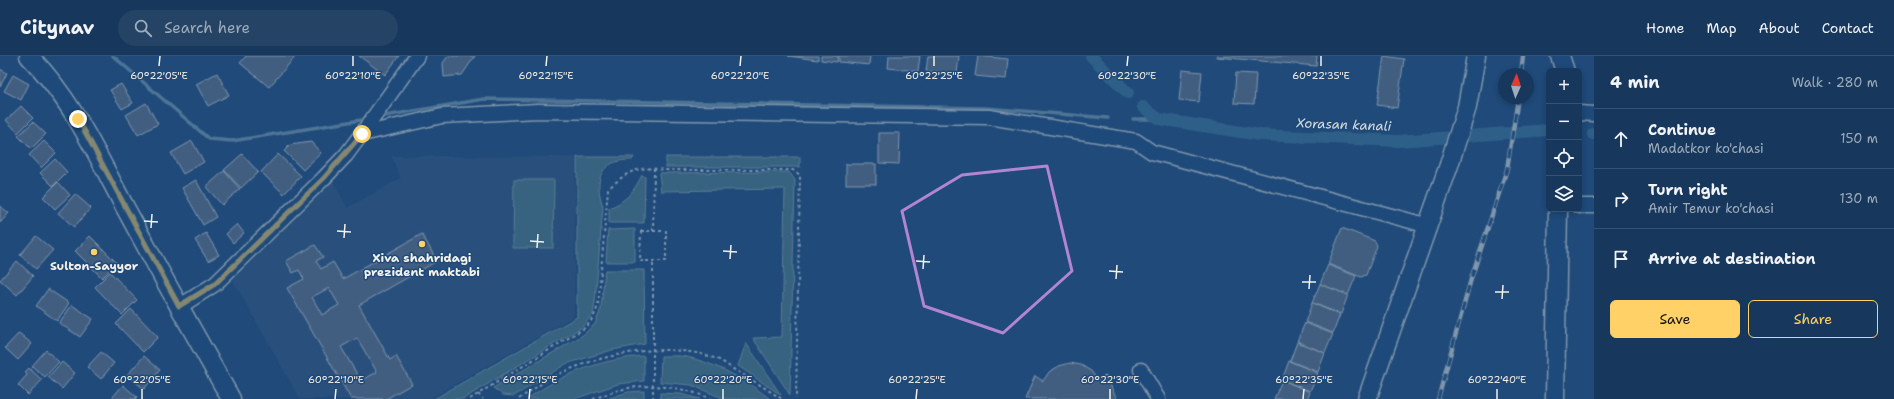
<!DOCTYPE html>
<meta charset="utf-8">
<style>
:root{--surface:#17385c;--page:#244365;--text:#f1f3f6;--muted:#9eacbb;--line:#365272;--accent:#ffd166}
body{margin:0;font-family:"Shantell Sans",sans-serif;background:var(--page);color:var(--text)}
.controls{position:absolute;right:12px;top:12px;display:grid;overflow:hidden;border-radius:6px;box-shadow:0 2px 6px #0003}
.controls button{width:36px;height:36px;display:grid;place-items:center;padding:0;border:0;border-bottom:1px solid var(--line);background:var(--surface);color:var(--text);font:20px sans-serif}
.compass{position:absolute;left:1498px;top:12px;width:36px;height:36px;border-radius:50%;background:var(--surface);box-shadow:0 2px 6px #0003;rotate:3deg}
.stop{position:absolute;width:12px;height:12px;margin:-9px;border:3px solid #ffd166;border-radius:50%;background:#fff}
.stop.end{background:#ffd166;border-color:#fff;box-shadow:0 1px 4px #0008}
.list{margin:0;padding:0;list-style:none}
h2{display:flex;justify-content:space-between;align-items:center;height:52px;margin:0;padding:0 16px;font-size:17px}
h2 small{font-size:13px;font-weight:400;color:var(--muted)}
.list li{display:grid;grid-template-columns:26px 1fr auto;gap:12px;align-items:center;box-sizing:border-box;height:60px;padding:0 16px;border-top:1px solid var(--line)}
.list b{display:block;font-size:15px;white-space:nowrap}
.list p{margin:0;font-size:13px;white-space:nowrap;color:var(--muted)}
.list em{font-size:13px;font-style:normal;color:var(--muted)}
.actions{display:flex;gap:8px;padding:12px 16px}
.actions a{flex:1;padding:9px 0;border:1px solid var(--accent);border-radius:6px;text-align:center;font-size:14px;color:var(--accent)}
.actions .main{background:var(--accent);color:#111}
.icon{flex:none;width:22px;height:22px;fill:none;stroke:currentColor;stroke-width:2;stroke-linecap:round;stroke-linejoin:round}
.map{position:relative;flex:none;width:1594px;height:343px;overflow:hidden}
header{display:flex;align-items:center;gap:24px;box-sizing:border-box;height:56px;padding:0 20px;background:var(--surface);border-bottom:1px solid var(--line)}
header strong{font-size:19px}
nav{display:flex;gap:22px;margin-inline-start:auto;font-size:14px}
.search{width:280px;height:36px;background:var(--page);display:flex;align-items:center;gap:10px;box-sizing:border-box;padding:0 14px;border-radius:22px;color:var(--muted);font-size:15px}
main{display:flex}
aside{flex:1;background:var(--surface)}
.map>svg:first-child{display:block}
.built{fill:#36587f}
.green{fill:#578087;stroke:#a6b8b8}
.lines{fill:none;stroke-linecap:round;stroke-linejoin:round}
.stream{stroke:#88a9b9;stroke-width:3.5}
.canal{stroke:#40799a;stroke-width:12}
.building{fill:#6c778b;stroke:#f4f1e8;fill-rule:evenodd}
.minor-casing{stroke:#f4f1e8;stroke-width:17}
.major-casing{stroke:#f4f1e8;stroke-width:21}
.path{stroke:#f4f1e8;stroke-width:2;stroke-dasharray:3 3;stroke-linecap:butt}
.minor{stroke:#1f4a7a;stroke-width:14}
.major{stroke:#1f4a7a;stroke-width:18}
.rail-casing{stroke:#f4f1e8;stroke-width:4.5}
.rail{stroke:#1f4a7a;stroke-width:3;stroke-dasharray:9;stroke-linecap:butt}
.route{stroke:#ffd166;stroke-width:5}
.marked{fill:none;stroke:#b185d1;stroke-width:3;stroke-linejoin:round}
.ticks{fill:none;stroke:#f4f1e8;stroke-width:1.5}
.poi-dot{fill:#ffd166;stroke:#1f4a7a;stroke-width:1.5}
.labels{text-anchor:middle;stroke-width:3;stroke-linejoin:round;paint-order:stroke}
.poi-label{font-size:12px;font-weight:bold;fill:#f4f1e8;stroke:#1f4a7a}
.water-label{font-size:13px;font-style:italic;fill:#d9dfdc;stroke:#1f4a7a}
.ticks-label{font-size:10px;text-anchor:middle;fill:#f4f1e8;stroke:#1f4a7a;stroke-width:3;stroke-linejoin:round;paint-order:stroke}
</style>
<header>
<strong>Citynav</strong>
<div class="search"><svg class="icon" aria-label="search" viewBox="0 0 24 24"><circle cx="10" cy="10" r="6"/><path d="M15 15l6 6"/></svg>Search here</div>
<nav><a>Home</a><a>Map</a><a>About</a><a>Contact</a></nav>
</header>
<main>
<div class="map">
<svg width="1594" height="343" viewBox="0 0 1594 343">
<rect width="100%" height="100%" fill="#1f4a7a"/>
<filter id="ink" filterUnits="userSpaceOnUse"><feTurbulence type="fractalNoise" baseFrequency=".025" numOctaves="2"/><feDisplacementMap in="SourceGraphic" scale="8" xChannelSelector="R" yChannelSelector="G"/><feConvolveMatrix kernelMatrix="1 2 1 2 8 2 1 2 1" color-interpolation-filters="sRGB"/></filter>
<g filter="url(#ink)">
<!-- built -->
<polygon class="built" points="391,100 575,101 574,260 429,343 300,343 233,224 333,125 347,152 401,122"/>
<!-- green -->
<g class="green">
<path d="M577 101H634L632 104C601 103 593 123 603 150L595 246 593 258 582 271 463 343H434L577 261Z"/>
<rect x="666" y="101" width="134" height="10"/>
<polygon points="789,116 795,124 790,339 753,282 782,281 785,133 661,135 659,117"/>
<path d="M642 119 645 121 644 167H609V152C627 145 634 135 642 119Z"/>
<polygon points="514,124 554,124 553,192 513,192"/>
<polygon points="635,173 635,206 606,206 608,174"/>
<polygon points="605,214 644,214 645,288 612,294 566,308 514,340 503,339 493,332 583,279 595,268 601,253"/>
<polygon points="746,287 781,339 738,310"/>
<path d="M644 300V325L618 328 574 343H527C562 318 601 303 644 300Z"/>
<path d="M661 300C671 300 682 299 691 302 719 309 748 325 770 343H725L691 329 660 326Z"/>
<polygon points="644,335 644,343 607,343 628,336"/>
<polygon points="660,337 681,338 700,343 660,343"/>
</g>
<g class="lines">
<!-- stream -->
<g class="stream">
<polyline points="113,0 209,83 232,85 367,63"/>
<polyline points="379,61 484,43 985,52 1108,62"/>
<polyline points="1133,63 1159,63"/>
</g>
<!-- canal -->
<g class="canal">
<polyline points="1091,0 1128,37"/>
<polyline points="1143,51 1159,63 1260,79 1398,85 1549,74"/>
<polyline points="1593,78 1594,78"/>
</g>
</g>
<!-- building -->
<g class="building">
<polygon points="246,0 296,0 269,31 240,7"/>
<polygon points="359,0 399,0 385,19"/>
<polygon points="448,0 475,0 462,19 444,21 443,7"/>
<polygon points="788,0 818,0 818,4"/>
<polygon points="821,0 838,0 837,6 821,4"/>
<polygon points="839,0 870,0 869,9 839,6"/>
<polygon points="889,0 920,0 918,15 888,12"/>
<polygon points="928,0 959,0 957,18 926,15"/>
<polygon points="978,0 1008,3 1006,23 975,20"/>
<polygon points="1217,0 1317,0 1316,10 1217,1"/>
<polygon points="1384,0 1404,3 1397,52 1377,49"/>
<polygon points="0,13 7,17 0,31"/>
<polygon points="1182,14 1202,16 1199,46 1179,44"/>
<polygon points="217,17 229,39 208,50 196,28"/>
<polygon points="1236,17 1256,18 1254,48 1234,47"/>
<polygon points="13,19 29,28 21,44 4,35"/>
<polygon points="121,28 133,47 122,53 110,34"/>
<polygon points="146,47 158,68 138,79 126,59"/>
<polygon points="21,50 33,62 18,77 6,64"/>
<polygon points="33,66 46,78 31,93 18,80"/>
<polygon points="879,77 900,77 899,108 879,107"/>
<polygon points="44,85 56,97 41,112 29,99"/>
<polygon points="192,85 204,106 183,118 171,97"/>
<polygon points="311,86 321,97 303,114 284,95 290,89"/>
<polygon points="242,98 258,116 241,132 224,114"/>
<polygon points="278,98 301,120 284,138 261,116"/>
<polygon points="55,103 67,116 53,130 40,117"/>
<rect x="846" y="108" width="30" height="20"/>
<polygon points="224,115 240,133 222,149 206,131"/>
<polygon points="196,124 216,161 203,169 182,132"/>
<polygon points="58,126 70,139 55,153 43,141"/>
<polygon points="75,138 91,152 74,171 58,157"/>
<polygon points="0,150 9,157 0,167"/>
<polygon points="237,168 244,177 233,187 226,178"/>
<polygon points="1342,172 1375,185 1377,190 1366,219 1361,221 1328,208"/>
<polygon points="206,177 219,199 208,205 195,184"/>
<path d="M422 178 437 205 359 249 390 304 396 300 412 328 386 343H351L287 232 304 223 299 214 293 217 286 205 315 189 323 201 316 205 321 213 333 206 343 223ZM329 232 339 249 322 259 312 241ZM357 282 377 316 361 325 341 291Z"/>
<polygon points="36,180 53,194 36,213 20,199"/>
<polygon points="90,180 117,207 102,222 75,195"/>
<polygon points="17,205 33,220 17,239 0,224"/>
<polygon points="1328,209 1356,220 1348,239 1320,228"/>
<polygon points="110,216 137,244 122,259 95,231"/>
<polygon points="1320,228 1348,239 1341,258 1312,247"/>
<polygon points="48,233 69,247 57,265 36,250"/>
<polygon points="1312,247 1340,259 1333,277 1305,266"/>
<polygon points="72,249 93,263 80,281 59,267"/>
<polygon points="131,253 158,281 143,296 116,268"/>
<polygon points="1305,267 1333,278 1325,297 1297,285"/>
<polygon points="19,277 32,288 18,304 5,292"/>
<polygon points="1297,286 1325,297 1318,316 1290,305"/>
<polygon points="46,294 59,306 45,321 32,310"/>
<polygon points="101,296 114,307 101,323 87,311"/>
<polygon points="144,300 160,314 144,333 127,319"/>
<polygon points="1289,305 1318,317 1310,335 1282,324"/>
<polygon points="62,306 75,317 62,333 48,321"/>
<polygon points="1070,307 1081,309 1091,315 1097,323 1106,320 1117,343 1025,343 1035,320 1043,325 1049,316 1059,310"/>
<polygon points="29,312 42,324 28,339 18,329 27,319 25,316"/>
<polygon points="1282,324 1310,336 1307,343 1274,343"/>
<polygon points="123,329 137,341 135,343 111,343"/>
</g>
<g class="lines">
<!-- minor casing -->
<g class="minor-casing">
<g id="minor">
<polyline points="1579,57 1594,58"/>
<polyline points="362,78 442,60 538,55 989,61 1136,85 1152,96 1418,167 1427,171"/>
<polyline points="1579,150 1594,150"/>
<polyline points="179,251 215,228 324,122 346,99 366,72 417,0"/>
<polyline points="1141,314 1158,343"/>
</g>
</g>
<!-- major casing -->
<g class="major-casing">
<g id="major">
<path d="M29 0C73 44 98 101 127 155 161 218 196 281 231 343"/>
<polyline points="1560,0 1565,15"/>
<polyline points="1367,343 1449,109 1467,51 1476,0"/>
<polyline points="1555,343 1558,153"/>
</g>
</g>
<!-- path -->
<g class="path">
<polygon points="641,175 666,175 666,205 640,205"/>
<polyline points="653,175 654,112"/>
<polyline points="478,338 483,343"/>
<path d="M470 343 586 271 593 262 598 250 608 133C627 116 637 109 664 114H793L800 119 796 343"/>
<path d="M519 343C529 336 539 329 549 323 593 299 666 284 714 302 721 304 727 309 733 313 750 322 766 333 782 343"/>
<path d="M593 343C602 340 611 336 620 334 649 326 684 331 711 343"/>
<polyline points="653,343 653,205"/>
</g>
<!-- minor -->
<use href="#minor" class="minor"/>
<!-- major -->
<use href="#major" class="major"/>
<!-- rail casing -->
<g class="rail-casing">
<g id="rail">
<polyline points="1521,18 1523,0"/>
<polyline points="1438,343 1471,223 1507,113 1518,42"/>
</g>
</g>
<!-- rail -->
<use href="#rail" class="rail"/>
</g>
</g>
<g class="lines" filter="url(#ink)">
<!-- route -->
<polyline class="route" points="78,63 179,250 215,228 324,122 362,78"/>
</g>
<!-- marked area -->
<path d="M0 0H1594V343H0ZM1047 110 1072 215 1003 277 924 250 902 155 962 119Z" fill="#1f4a7a" fill-opacity=".55" fill-rule="evenodd"/>
<path class="marked" d="M1047 110 1072 215 1003 277 924 250 902 155 962 119Z"/>
<!-- ticks -->
<path class="ticks" d="M159 10 160 0M353 10V0M546 10 547 0M740 10 741 0M934 10V0M1127 10 1128 0M1321 10V0M144 165 158 166M151 172 152 158M337 175 351 176M344 182 345 168M530 185 544 186M537 192 538 178M723 195 737 196M730 203 731 189M916 205 930 206M923 213 924 199M1109 215 1123 216M1116 223 1117 209M1302 226H1316M1309 233 1310 219M1495 236H1509M1502 243 1503 229M142 343V333M335 343 336 333M529 343 530 333M723 343V333M916 343 917 333M1110 343V333M1303 343 1304 333M1497 343V333"/>
<!-- markers -->
<g class="poi-dot">
<circle cx="422" cy="188" r="4"/>
<circle cx="94" cy="196" r="4"/>
</g>
<g class="labels">
<!-- poi labels -->
<g class="poi-label">
<text x="422" y="206">Xiva shahridagi<tspan x="422" dy="14">prezident maktabi</tspan></text>
<text x="94" y="214">Sulton-Sayyor</text>
</g>
<!-- water labels -->
<g class="water-label">
<text transform="translate(1344 68) rotate(2)" y="5">Xorasan kanali</text>
</g>
</g>
<g class="ticks-label">
<text x="159" y="23">60°22'05"E</text>
<text x="353" y="23">60°22'10"E</text>
<text x="546" y="23">60°22'15"E</text>
<text x="740" y="23">60°22'20"E</text>
<text x="934" y="23">60°22'25"E</text>
<text x="1127" y="23">60°22'30"E</text>
<text x="1321" y="23">60°22'35"E</text>
<text x="142" y="327">60°22'05"E</text>
<text x="336" y="327">60°22'10"E</text>
<text x="530" y="327">60°22'15"E</text>
<text x="723" y="327">60°22'20"E</text>
<text x="917" y="327">60°22'25"E</text>
<text x="1110" y="327">60°22'30"E</text>
<text x="1304" y="327">60°22'35"E</text>
<text x="1497" y="327">60°22'40"E</text>
</g>
</svg>
<div class="controls">
<button>+</button>
<button>−</button>
<button><svg class="icon" aria-label="locate" viewBox="0 0 24 24"><circle cx="12" cy="12" r="6"/><path d="M12 2v4M12 18v4M2 12h4M18 12h4"/></svg></button>
<button><svg class="icon" aria-label="layers" viewBox="0 0 24 24"><path d="M12 4l9 5-9 5-9-5zM3 14l9 5 9-5"/></svg></button>
</div>
<svg class="compass" viewBox="-18 -18 36 36"><path d="M0-13l5 13h-10z" fill="#e53935"/><path d="M0 13l5-13h-10z" fill="#9eacbb"/></svg>
<div class="stop" style="left:362px;top:78px"></div>
<div class="stop end" style="left:78px;top:63px"></div>
</div>
<aside>
<h2>4 min<small>Walk · 280 m</small></h2>
<ul class="list">
<li><svg class="icon" aria-label="ahead" viewBox="0 0 24 24"><path d="M12 20V5M6 11l6-6 6 6"/></svg><div><b>Continue</b><p>Madatkor ko'chasi</p></div><em>150 m</em></li>
<li><svg class="icon" aria-label="right" viewBox="0 0 24 24"><path d="M7 20v-9h11M14 6l5 5-5 5"/></svg><div><b>Turn right</b><p>Amir Temur ko'chasi</p></div><em>130 m</em></li>
<li><svg class="icon" aria-label="arrive" viewBox="0 0 24 24"><path d="M6 21V4h12l-3 4 3 4H6"/></svg><div><b>Arrive at destination</b></div></li>
</ul>
<div class="actions"><a class="main">Save</a><a>Share</a></div>
</aside>
</main>
